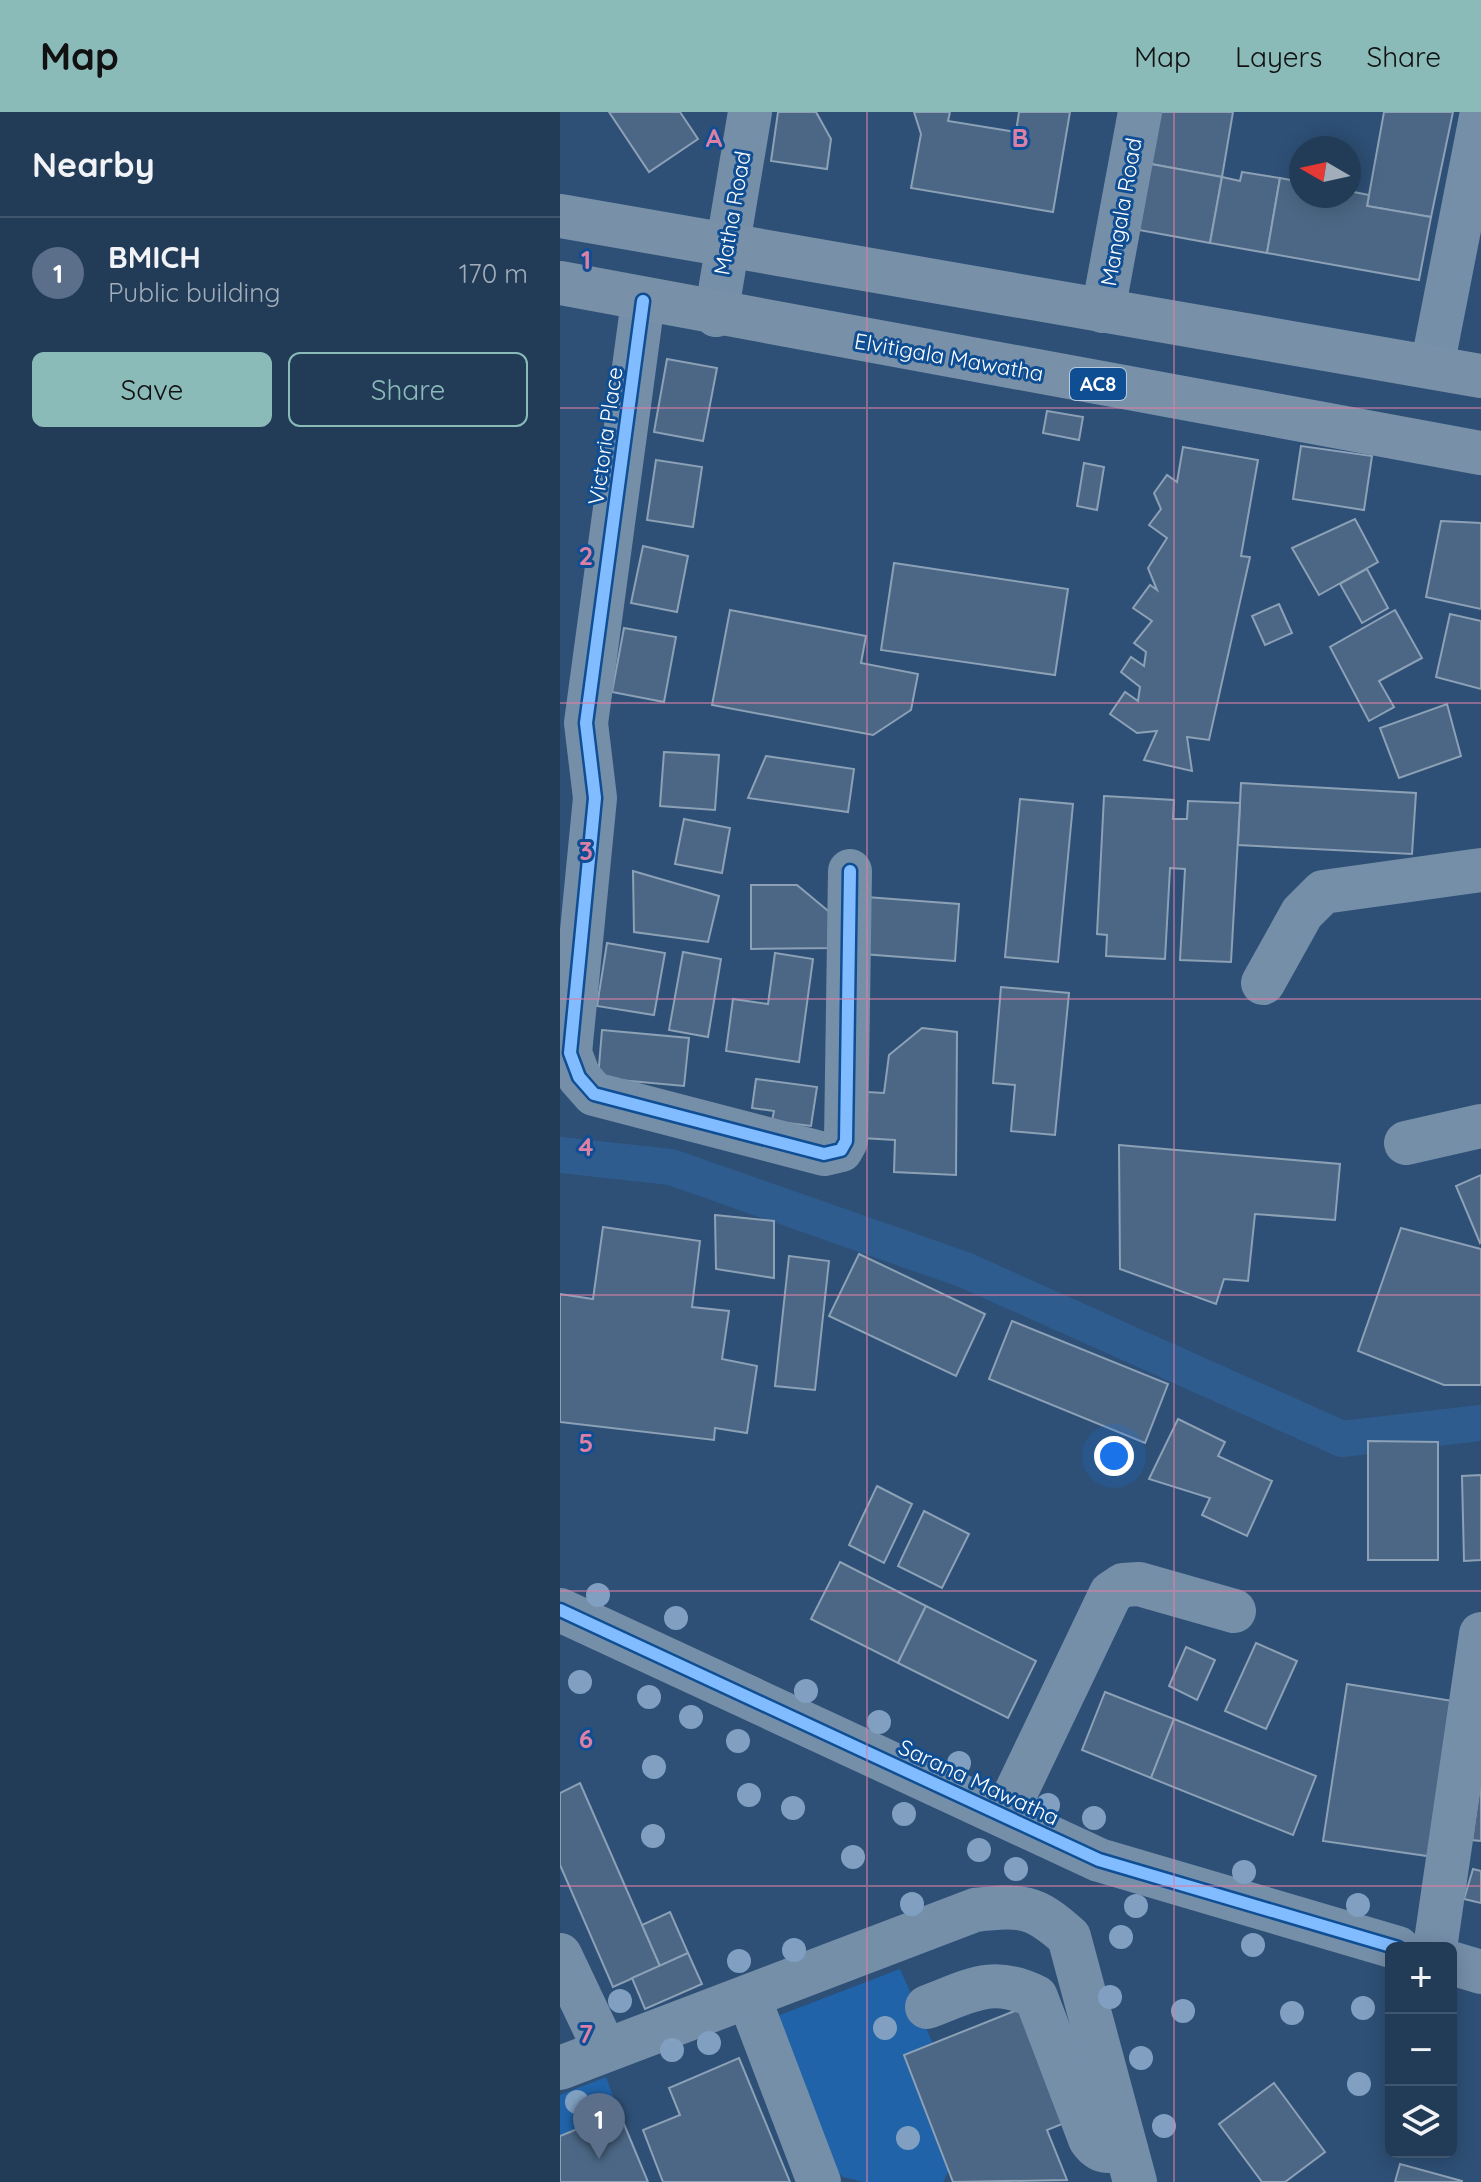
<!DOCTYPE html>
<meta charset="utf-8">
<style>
:root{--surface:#223c58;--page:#2e4761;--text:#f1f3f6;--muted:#a2adba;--line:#3f566e;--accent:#8bbbb9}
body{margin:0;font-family:Quicksand,sans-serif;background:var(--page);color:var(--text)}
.controls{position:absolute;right:24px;bottom:24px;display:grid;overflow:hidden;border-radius:12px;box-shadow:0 4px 20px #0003}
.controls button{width:72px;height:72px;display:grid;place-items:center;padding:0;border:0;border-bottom:2px solid var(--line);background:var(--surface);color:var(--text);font:40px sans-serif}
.compass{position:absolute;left:729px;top:24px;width:72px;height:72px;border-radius:50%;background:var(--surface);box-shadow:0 4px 20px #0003;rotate:279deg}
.you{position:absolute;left:554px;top:1344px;width:28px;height:28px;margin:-20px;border:6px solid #fff;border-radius:50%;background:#1a73e8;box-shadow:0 0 0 12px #1a73e833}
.badge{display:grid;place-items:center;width:52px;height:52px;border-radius:50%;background:var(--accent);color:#fff;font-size:26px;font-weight:700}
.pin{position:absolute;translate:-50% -66px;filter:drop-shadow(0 2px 4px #0008)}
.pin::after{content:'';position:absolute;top:42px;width:28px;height:24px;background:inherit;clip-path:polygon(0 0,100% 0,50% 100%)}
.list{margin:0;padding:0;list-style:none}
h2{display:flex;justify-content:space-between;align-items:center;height:104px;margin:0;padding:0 32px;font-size:34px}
h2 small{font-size:26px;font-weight:400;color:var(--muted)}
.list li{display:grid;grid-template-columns:52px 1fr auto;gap:24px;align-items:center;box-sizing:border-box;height:112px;padding:0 32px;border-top:2px solid var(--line)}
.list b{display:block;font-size:30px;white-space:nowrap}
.list p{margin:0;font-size:26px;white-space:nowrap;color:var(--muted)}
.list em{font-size:26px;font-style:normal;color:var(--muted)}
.actions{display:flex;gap:16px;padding:24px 32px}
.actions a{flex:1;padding:18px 0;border:2px solid var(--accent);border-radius:12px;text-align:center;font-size:28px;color:var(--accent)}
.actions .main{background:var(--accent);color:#111}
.icon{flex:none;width:44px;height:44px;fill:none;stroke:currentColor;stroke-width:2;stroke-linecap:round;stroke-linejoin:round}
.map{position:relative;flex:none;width:921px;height:2070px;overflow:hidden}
header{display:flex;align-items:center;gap:48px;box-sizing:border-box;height:112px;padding:0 40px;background:var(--accent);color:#111}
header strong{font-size:38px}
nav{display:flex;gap:44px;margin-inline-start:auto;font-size:28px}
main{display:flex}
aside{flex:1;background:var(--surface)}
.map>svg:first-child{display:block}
.green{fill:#2063a9}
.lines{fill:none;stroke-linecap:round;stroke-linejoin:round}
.canal{stroke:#2f5c8e;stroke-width:36}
.building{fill:#4b6785;stroke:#8ca0b6;stroke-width:2}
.minor{stroke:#768fa9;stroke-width:44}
.highway{stroke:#7990a9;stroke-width:44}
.cycleway-casing{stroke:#104e94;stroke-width:17}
.cycleway{stroke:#80bcff;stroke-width:12}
.tree{fill:#81a0c1}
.grid{fill:none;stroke:#dd80a5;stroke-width:2;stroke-opacity:0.55}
.labels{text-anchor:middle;stroke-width:6;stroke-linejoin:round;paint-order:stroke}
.shield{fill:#104e94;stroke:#b7cadf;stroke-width:2}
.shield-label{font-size:20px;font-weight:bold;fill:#fff}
.street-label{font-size:22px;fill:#fff;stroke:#104e94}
.grid-label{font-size:26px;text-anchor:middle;font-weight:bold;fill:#dd80a5;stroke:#104e94;stroke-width:6;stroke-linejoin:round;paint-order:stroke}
</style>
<header>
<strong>Map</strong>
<nav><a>Map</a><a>Layers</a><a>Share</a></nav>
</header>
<main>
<aside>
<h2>Nearby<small></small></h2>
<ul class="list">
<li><span class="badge" style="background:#5c6f8a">1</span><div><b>BMICH</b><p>Public building</p></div><em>170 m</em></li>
</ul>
<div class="actions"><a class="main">Save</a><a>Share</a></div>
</aside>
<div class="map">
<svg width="921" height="2070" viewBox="0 0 921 2070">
<rect width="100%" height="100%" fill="#2e5076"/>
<!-- green -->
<g class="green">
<polygon points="340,1857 373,1932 344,1944 389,2058 383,2070 304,2070 283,2065 264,2047 212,1906"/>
<polygon points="46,1965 59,2000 0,2024 0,1983"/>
</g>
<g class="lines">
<!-- canal -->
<polyline class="canal" points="0,1043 111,1055 405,1158 782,1327 921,1311"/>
</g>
<!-- building -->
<g class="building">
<polygon points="49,0 120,0 138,27 89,60"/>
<polygon points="218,0 256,0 271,27 267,57 211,49"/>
<polygon points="354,0 390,0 388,9 456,20 459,0 510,0 493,100 351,76 361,22"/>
<polygon points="600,0 673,0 662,65 591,52"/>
<polygon points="824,0 893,0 871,105 807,94"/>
<polygon points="591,52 662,65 650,131 579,118"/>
<polygon points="682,60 720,66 707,141 650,131 662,65 680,69"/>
<polygon points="720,66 741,70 741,84 789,84 789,79 809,83 807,94 871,105 859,168 707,141"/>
<polygon points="107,247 157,256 143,329 94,320"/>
<polygon points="487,299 523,305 519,328 483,321"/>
<polygon points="741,334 812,344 804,398 733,387"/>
<polygon points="623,335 698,348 681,444 690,445 649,628 627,625 632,659 584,648 597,619 577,621 550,602 565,580 578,589 580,575 561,560 571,545 584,554 586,540 574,531 592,509 573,496 590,473 597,478 588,456 607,426 589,413 601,397 594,381 607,363 617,370"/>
<polygon points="96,348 142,355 133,415 87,408"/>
<polygon points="524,351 544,355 537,398 517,394"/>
<polygon points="795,407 818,450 759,483 732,436"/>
<polygon points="881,409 921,411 921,497 866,485"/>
<polygon points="83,434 128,444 117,500 71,491"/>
<polygon points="334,451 508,477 495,563 321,538"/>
<polygon points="807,457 828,496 802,511 780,472"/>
<polygon points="719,492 732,521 705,533 692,504"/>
<polygon points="170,498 306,524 301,551 358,562 351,598 313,623 152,593"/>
<polygon points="835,498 862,546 819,569 834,595 809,609 770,535"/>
<polygon points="890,502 921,509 921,577 876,565"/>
<polygon points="64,516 116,525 104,590 52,580"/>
<polygon points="887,592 901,644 839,666 820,616"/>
<polygon points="104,640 159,643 155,698 100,694"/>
<polygon points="206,644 294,657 288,700 188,686"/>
<polygon points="681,671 856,681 852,742 678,733"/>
<polygon points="544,684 614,688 613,707 627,707 628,689 680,691 671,850 620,848 625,757 610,756 605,847 546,844 547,823 537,822"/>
<polygon points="460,687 513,692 498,850 445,845"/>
<polygon points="124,707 170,716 162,761 115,752"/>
<polygon points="73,759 159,784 148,830 74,820"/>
<polygon points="191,773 237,773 273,803 274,836 191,837"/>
<polygon points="306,785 399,792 395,849 302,842"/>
<polygon points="47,831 105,841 94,903 37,894"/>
<polygon points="123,840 161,847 148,925 109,918"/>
<polygon points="215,841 253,847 239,950 166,939 173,887 208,892"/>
<polygon points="441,875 509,881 495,1023 451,1019 455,973 433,971"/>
<polygon points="362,916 397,920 396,1063 334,1060 335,1028 302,1026 307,980 324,981 329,943"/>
<polygon points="42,918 129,926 124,974 38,966"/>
<polygon points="196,967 257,975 251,1014 212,1009 214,999 192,996"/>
<polygon points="559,1033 780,1052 775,1108 695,1102 688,1169 664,1167 656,1192 560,1157"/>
<polygon points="921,1063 921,1130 920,1131 896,1074"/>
<polygon points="155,1103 214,1109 214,1166 156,1157"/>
<polygon points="43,1115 140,1129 132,1195 169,1199 162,1247 197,1254 187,1321 155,1316 154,1328 0,1310 0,1182 33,1187"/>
<polygon points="841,1116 921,1137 921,1273 884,1273 798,1239"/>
<polygon points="299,1142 425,1202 396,1264 269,1204"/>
<polygon points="229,1144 269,1149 255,1278 215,1274"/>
<polygon points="452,1209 608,1272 585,1331 429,1267"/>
<polygon points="618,1307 665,1330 658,1344 712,1369 687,1424 642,1403 650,1386 589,1367"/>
<polygon points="808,1329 878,1330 878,1448 808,1448"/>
<polygon points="921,1363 921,1448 904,1449 902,1364"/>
<polygon points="317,1374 352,1392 324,1451 289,1433"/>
<polygon points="364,1399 409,1422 382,1476 338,1454"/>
<polygon points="280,1450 366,1494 338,1551 251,1507"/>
<polygon points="366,1494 476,1549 448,1606 338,1551"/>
<polygon points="696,1531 737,1549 706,1617 665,1599"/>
<polygon points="626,1535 655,1548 637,1588 609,1574"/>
<polygon points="787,1572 893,1589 881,1746 763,1729"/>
<polygon points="545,1580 614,1607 591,1666 522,1638"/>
<polygon points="614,1607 756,1664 733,1723 591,1666"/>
<polygon points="921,1665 921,1729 912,1728"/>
<polygon points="20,1671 100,1854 53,1875 0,1753 0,1681"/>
<polygon points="913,1757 921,1759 921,1791 904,1787"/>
<polygon points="110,1800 128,1841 100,1854 82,1813"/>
<polygon points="128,1841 142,1872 85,1897 72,1866"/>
<polygon points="462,1896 507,2010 487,2018 507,2068 393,2070 344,1943"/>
<polygon points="179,1946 230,2070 103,2070 83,2018 120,2003 109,1976"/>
<polygon points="714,1971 765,2040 725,2070 702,2070 659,2012"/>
<polygon points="59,2000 88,2070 0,2070 0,2024"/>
<polygon points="840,2052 902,2069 902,2070 835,2070"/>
</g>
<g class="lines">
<!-- minor -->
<g class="minor">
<polyline points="83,189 26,611 35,686 10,941 19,965 34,982 264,1042 281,1038 286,1029 290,759"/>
<polyline points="543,199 580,0"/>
<polyline points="156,203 190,0"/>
<polyline points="872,255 921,5"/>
<polyline points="703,871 742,801 763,780 921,758"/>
<polyline points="846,1031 921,1014"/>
<polyline points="0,1498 539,1748 838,1836"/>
<polyline points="445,1703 551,1481 563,1473 579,1472 674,1499"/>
<polyline points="875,1836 921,1522"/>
<polyline points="0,1843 45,1938"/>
<polyline points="891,1851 921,1860"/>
<polyline points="189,1886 259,2070"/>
<path d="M367 1895C410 1879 432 1863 476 1885L530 2027C540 2042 549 2040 566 2037"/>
<path d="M0 1956 415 1798C462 1793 474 1793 509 1825L575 2070"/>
</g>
<!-- highway -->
<g class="highway">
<polyline points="0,104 921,264"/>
<polyline points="0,171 921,341"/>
</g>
<!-- cycleway casing -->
<g class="cycleway-casing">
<g id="cycleway">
<polyline points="83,189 26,611 35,686 10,941 19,965 34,982 264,1042 281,1038 286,1029 290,759"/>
<polyline points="0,1498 539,1748 838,1836"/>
</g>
</g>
<!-- cycleway -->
<use href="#cycleway" class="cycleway"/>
</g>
<!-- trees -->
<g class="tree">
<circle cx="38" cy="1483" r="12"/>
<circle cx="116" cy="1506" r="12"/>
<circle cx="20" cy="1570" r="12"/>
<circle cx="246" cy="1579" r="12"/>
<circle cx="89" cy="1585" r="12"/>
<circle cx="131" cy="1605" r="12"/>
<circle cx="319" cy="1610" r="12"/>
<circle cx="178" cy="1629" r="12"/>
<circle cx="399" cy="1651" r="12"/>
<circle cx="94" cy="1655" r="12"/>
<circle cx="189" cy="1683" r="12"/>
<circle cx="488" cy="1693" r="12"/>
<circle cx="233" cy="1696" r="12"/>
<circle cx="344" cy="1702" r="12"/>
<circle cx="534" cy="1706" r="12"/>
<circle cx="93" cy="1724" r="12"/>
<circle cx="419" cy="1738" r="12"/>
<circle cx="293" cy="1745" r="12"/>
<circle cx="456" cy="1757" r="12"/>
<circle cx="684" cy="1760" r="12"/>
<circle cx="352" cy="1792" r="12"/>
<circle cx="798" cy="1793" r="12"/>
<circle cx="576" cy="1794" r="12"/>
<circle cx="561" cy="1825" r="12"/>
<circle cx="693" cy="1833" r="12"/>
<circle cx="234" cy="1838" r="12"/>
<circle cx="179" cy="1849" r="12"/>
<circle cx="550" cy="1885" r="12"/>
<circle cx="60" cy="1889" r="12"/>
<circle cx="803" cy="1896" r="12"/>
<circle cx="623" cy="1899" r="12"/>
<circle cx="732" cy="1901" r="12"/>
<circle cx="325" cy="1916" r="12"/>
<circle cx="149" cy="1931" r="12"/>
<circle cx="112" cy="1938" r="12"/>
<circle cx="581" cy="1946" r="12"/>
<circle cx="799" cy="1972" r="12"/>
<circle cx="17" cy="1990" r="12"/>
<circle cx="604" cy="2014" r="12"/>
<circle cx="348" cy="2026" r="12"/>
</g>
<!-- grid -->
<path class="grid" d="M307 0V2070M614 0V2070M0 296H921M0 591H921M0 887H921M0 1183H921M0 1479H921M0 1774H921"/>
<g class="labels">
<!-- shield labels -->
<rect class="shield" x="510" y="256" width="56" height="32" rx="6"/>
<g class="shield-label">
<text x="538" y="279">AC8</text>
</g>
<!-- street labels -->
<g class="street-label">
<text transform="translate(561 100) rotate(-80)" y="8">Mangala Road</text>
<text transform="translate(172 101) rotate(-80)" y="8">Matha Road</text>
<text transform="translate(389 245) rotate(10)" y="8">Elvitigala Mawatha</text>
<text transform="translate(45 324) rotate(-82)" y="8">Victoria Place</text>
<text transform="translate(419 1670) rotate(25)" y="8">Sarana Mawatha</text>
</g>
</g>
<g class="grid-label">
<text x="154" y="35">A</text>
<text x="460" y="35">B</text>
<text x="26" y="157">1</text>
<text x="26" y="453">2</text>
<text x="26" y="748">3</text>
<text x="26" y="1044">4</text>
<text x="26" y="1340">5</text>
<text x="26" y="1636">6</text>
<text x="26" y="1931">7</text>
</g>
</svg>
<div class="controls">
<button>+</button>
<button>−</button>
<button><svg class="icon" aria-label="layers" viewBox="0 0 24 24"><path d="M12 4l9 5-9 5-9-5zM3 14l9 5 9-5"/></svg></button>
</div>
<svg class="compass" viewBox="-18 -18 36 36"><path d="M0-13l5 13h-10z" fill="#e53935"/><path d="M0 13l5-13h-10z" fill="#a2adba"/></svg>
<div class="you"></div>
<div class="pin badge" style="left:39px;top:2047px;background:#5c6f8a">1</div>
</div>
</main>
